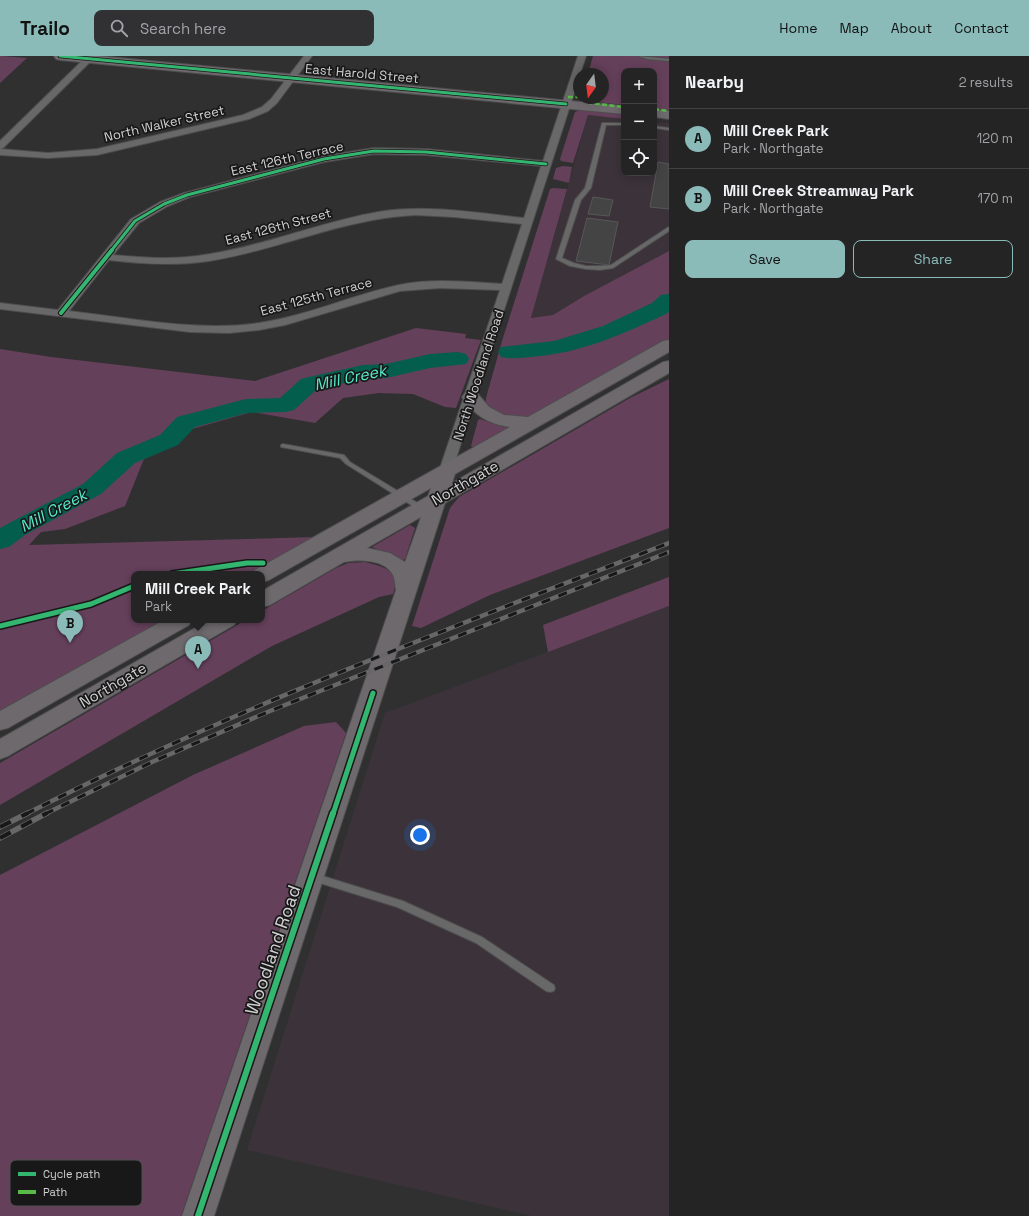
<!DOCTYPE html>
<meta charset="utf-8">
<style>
:root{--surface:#252425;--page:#313032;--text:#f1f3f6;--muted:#a3a4a7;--line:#424142;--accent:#8bbbb9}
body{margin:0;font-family:"Space Grotesk",sans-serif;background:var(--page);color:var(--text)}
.controls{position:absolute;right:12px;top:12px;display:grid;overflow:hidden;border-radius:8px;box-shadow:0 2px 10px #0003}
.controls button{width:36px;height:36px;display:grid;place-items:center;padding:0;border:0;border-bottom:1px solid var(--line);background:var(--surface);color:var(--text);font:20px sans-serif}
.compass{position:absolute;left:573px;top:12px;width:36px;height:36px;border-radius:50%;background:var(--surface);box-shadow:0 2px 10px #0003;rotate:194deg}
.you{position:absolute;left:420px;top:779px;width:14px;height:14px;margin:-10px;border:3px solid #fff;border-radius:50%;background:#1a73e8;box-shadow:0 0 0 6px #1a73e833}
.badge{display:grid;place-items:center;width:26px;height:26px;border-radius:50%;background:var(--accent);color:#111;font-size:13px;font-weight:700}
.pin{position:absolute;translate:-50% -33px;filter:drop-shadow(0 1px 2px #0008)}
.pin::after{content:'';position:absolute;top:21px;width:14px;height:12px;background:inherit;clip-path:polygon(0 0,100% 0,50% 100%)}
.popup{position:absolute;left:131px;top:515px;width:134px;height:52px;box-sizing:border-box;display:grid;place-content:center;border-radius:8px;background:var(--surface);filter:drop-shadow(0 1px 3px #0005);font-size:13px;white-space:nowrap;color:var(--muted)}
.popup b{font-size:15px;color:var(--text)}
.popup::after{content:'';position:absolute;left:50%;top:100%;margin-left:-8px;border:8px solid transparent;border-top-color:var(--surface)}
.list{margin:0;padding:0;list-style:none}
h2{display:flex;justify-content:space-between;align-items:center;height:52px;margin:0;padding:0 16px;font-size:17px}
h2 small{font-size:13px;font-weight:400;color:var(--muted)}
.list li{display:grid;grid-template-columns:26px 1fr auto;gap:12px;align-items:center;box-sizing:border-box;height:60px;padding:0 16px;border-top:1px solid var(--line)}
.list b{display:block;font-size:15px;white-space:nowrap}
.list p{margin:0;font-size:13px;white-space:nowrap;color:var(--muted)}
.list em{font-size:13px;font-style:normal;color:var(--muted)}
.actions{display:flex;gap:8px;padding:12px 16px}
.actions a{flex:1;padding:9px 0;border:1px solid var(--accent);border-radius:8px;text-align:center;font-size:14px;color:var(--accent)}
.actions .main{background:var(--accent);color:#111}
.icon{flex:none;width:22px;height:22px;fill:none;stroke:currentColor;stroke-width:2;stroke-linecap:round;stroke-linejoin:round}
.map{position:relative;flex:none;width:669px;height:1160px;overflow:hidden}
header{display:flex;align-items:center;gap:24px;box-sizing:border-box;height:56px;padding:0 20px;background:var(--accent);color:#111}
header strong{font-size:19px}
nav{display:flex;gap:22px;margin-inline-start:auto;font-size:14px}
.search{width:280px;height:36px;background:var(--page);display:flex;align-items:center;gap:10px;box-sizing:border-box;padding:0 14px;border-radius:8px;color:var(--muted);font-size:15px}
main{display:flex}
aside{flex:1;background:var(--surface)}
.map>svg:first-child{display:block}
.built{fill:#3b3339}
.green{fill:#65405b}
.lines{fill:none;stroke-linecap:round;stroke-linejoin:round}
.river{fill:#045e4e;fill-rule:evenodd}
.building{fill:#454445;stroke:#585758}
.lane-casing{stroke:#4e4d4e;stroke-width:2}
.street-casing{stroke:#4e4d4e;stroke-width:2}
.secondary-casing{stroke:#4e4d4e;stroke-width:2}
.lane{fill:#696869;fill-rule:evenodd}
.street{fill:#696869;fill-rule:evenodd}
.secondary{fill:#6d696c;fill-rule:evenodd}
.rail-far1-casing{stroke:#686768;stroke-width:4.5}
.rail-casing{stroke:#686768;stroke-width:5.5}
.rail-far1{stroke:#191819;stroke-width:3;stroke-dasharray:9;stroke-linecap:butt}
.rail{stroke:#191819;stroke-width:4;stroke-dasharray:12;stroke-linecap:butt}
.quiet{stroke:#58b947;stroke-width:2.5;stroke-dasharray:5 2.5;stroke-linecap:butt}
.cycleway-far3-casing{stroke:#191819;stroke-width:4.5}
.cycleway-far2-casing{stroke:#191819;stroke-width:6}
.cycleway-far1-casing{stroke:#191819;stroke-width:8}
.cycleway-casing{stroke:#191819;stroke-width:9}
.cycleway-far3{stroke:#33b770;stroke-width:3}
.cycleway-far2{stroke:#33b770;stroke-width:4}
.cycleway-far1{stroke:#33b770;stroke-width:5}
.cycleway{stroke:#33b770;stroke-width:6}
.labels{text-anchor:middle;stroke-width:3.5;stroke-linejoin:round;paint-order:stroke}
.far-street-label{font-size:13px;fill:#d2d1d2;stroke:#191819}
.street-label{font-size:15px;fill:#d2d1d2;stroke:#191819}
.water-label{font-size:16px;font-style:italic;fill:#55eaca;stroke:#191819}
.near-street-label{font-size:18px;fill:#d2d1d2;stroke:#191819}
.key{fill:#191819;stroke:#505050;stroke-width:1}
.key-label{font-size:11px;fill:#d2d1d2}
</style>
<header>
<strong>Trailo</strong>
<div class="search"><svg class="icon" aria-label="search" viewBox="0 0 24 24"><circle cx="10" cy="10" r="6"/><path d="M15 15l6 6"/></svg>Search here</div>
<nav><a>Home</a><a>Map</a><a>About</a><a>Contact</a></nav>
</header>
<main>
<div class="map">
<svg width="669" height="1160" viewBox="0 0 669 1160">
<rect width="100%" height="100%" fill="#313031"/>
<!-- built -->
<g class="built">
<polygon points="588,59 624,63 624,117 654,117 654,66 669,67 669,195 584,240 553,259 531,262"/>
<polygon points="669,550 669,1160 532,1160 247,1094 385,657"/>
</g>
<!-- green -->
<g class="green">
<polygon points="0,0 2,0 27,2 0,27"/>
<polygon points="593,0 669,0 669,54 654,52 654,15 624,15 624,49 587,45 582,42 603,42 603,18 588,18"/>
<polygon points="583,53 624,58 624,63 588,59 573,107 561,105 560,103 575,56"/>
<polygon points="563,110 572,111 569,127 553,123 556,112"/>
<path d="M553 132 567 133 531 262 553 259 584 240 669 195V284L529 361C508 363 504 360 486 350V342L502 285 550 133Z"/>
<polygon points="416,272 466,278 465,282 481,284 456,352 445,351 413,338 379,337 343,342 315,367 252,356 192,373 148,393 125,450 65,473 41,476 29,489 316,481 262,518 134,518 134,564 181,564 0,666 0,293 51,301 255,325"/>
<polygon points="669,323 669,472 490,539 421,572 412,570 450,452 459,441 630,342"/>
<polygon points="480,363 509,372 475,392 471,390 478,364"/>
<polygon points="410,469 415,472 405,503 401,505 372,491"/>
<path d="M365 506C384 511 401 514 393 538L379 541 272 590 0 749V707L246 564H262V555L336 512 348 507Z"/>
<polygon points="669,521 669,550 548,596 543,569"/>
<polygon points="336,666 346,677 181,1160 0,1160 0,819 193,719 304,670"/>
</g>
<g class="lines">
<!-- river -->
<g class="river">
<path d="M669 238V255L668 257C623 278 582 297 531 301 521 302 511 303 501 301L498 296 501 291 554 285 603 270 652 247 661 239Z"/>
<polygon points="458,296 466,298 469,303 466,308 430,312 386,322 363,323 317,333 294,354 286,356 247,357 195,371 178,389 135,407 101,438 25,479 9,491 0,493 0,472 83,428 117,397 160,379 177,361 246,343 280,342 301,323 309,321 363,309 386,308 430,298"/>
</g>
</g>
<!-- building -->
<g class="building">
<polygon points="658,106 669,108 669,153 650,151"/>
<polygon points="593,141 613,144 609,160 588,158"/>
<polygon points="587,162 618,166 609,209 576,205"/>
</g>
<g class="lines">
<!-- lane casing -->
<g class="lane-casing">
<g id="lane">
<polygon points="638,0 669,3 669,5 648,3"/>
<polygon points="602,67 624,67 624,69 606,69 591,132 581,144 562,202 574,207 586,210 600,210 611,209 667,172 669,171 669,175 613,212 600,214 586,213 570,210 556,203 575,144 585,132"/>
<polygon points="654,70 669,72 669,74 654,72"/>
<polygon points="283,388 344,399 350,406 426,452 422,454 419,454 346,408 340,402 281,391 281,389"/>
<polygon points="313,817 403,845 482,881 554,929 555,932 554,935 550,936 546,935 476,887 397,851 310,824 308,821 310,818"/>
</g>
</g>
<!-- street casing -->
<g class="street-casing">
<g id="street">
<polygon points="304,0 312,0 277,47 268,55 249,63 97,99 48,102 0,99 0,93 48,97 97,93 243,59 262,51 271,43"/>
<path d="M578 0H586L580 18H579V22L451 418H441L439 415 500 234 440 232 400 235 285 269 259 274 229 277 190 276 0 253V247L58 254 131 163 160 146 184 137 324 100 374 92 426 93 543 105ZM374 98 426 99 541 110 524 162C476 157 427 148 378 156 321 166 267 189 210 198 178 204 145 202 113 199L139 167 168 150 190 141 324 106ZM416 159 454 161 522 168 502 228C468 226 433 222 399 229 352 239 307 260 259 267 196 276 131 262 69 255L109 204C142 208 176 210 209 205 279 194 344 162 416 159Z"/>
<polygon points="86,1 92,1 93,3 3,92 0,93 0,85"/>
</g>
</g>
<!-- secondary casing -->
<g class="secondary-casing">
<g id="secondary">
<polygon points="54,0 98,0 624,50 624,58 60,4 56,3"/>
<polygon points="654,53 669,55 669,63 654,61"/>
<path d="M669 284V296L455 418 452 427 663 306 669 305V317L445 447 214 1160H182L396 534C395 530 395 523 393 519 385 503 358 503 344 506L270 549 262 551V535L428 440 431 432 269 524 262 526V518H252L255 514 510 371C488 368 474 359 462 341L465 337 471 336 477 337 489 351 504 359 528 361 663 285ZM421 461 405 506 390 497 367 492Z"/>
<polygon points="164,564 192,564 189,569 8,672 0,674 0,655"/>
<polygon points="209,564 237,564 234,569 8,700 0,703 0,683"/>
</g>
</g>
<!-- lane -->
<use href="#lane" class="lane"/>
<!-- street -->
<use href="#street" class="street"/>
<!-- secondary -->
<use href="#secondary" class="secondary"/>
<!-- rail-far1 casing -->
<g class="rail-far1-casing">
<g id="rail-far1">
<path d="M26 758C234 652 452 572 669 487"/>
<polyline points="45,758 152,706 270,655 669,496"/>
</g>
</g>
<!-- rail casing -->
<g class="rail-casing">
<g id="rail">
<polyline points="0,771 28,757"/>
<polyline points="0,782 47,757"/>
</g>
</g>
<!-- rail-far1 -->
<use href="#rail-far1" class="rail-far1"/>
<!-- rail -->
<use href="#rail" class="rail"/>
<!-- quiet -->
<g class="quiet">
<polyline points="568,41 579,41"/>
<polyline points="581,42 589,47 624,51"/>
<polyline points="654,53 669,55"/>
</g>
<!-- cycleway-far3 casing -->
<g class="cycleway-far3-casing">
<g id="cycleway-far3">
<polyline points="60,0 566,48"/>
<polyline points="111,195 135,165 164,148 187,139 324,103 374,95 426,96 546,108"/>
</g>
</g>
<!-- cycleway-far2 casing -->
<g class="cycleway-far2-casing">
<polyline id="cycleway-far2" points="61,257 112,194"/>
</g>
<!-- cycleway-far1 casing -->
<g class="cycleway-far1-casing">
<g id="cycleway-far1">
<polyline points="172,518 247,507 263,507"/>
<polyline points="0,570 91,548 134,530"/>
<polyline points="333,758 373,637"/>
</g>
</g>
<!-- cycleway casing -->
<g class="cycleway-casing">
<polyline id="cycleway" points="198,1160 333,757"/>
</g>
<!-- cycleway-far3 -->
<use href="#cycleway-far3" class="cycleway-far3"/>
<!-- cycleway-far2 -->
<use href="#cycleway-far2" class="cycleway-far2"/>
<!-- cycleway-far1 -->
<use href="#cycleway-far1" class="cycleway-far1"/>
<!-- cycleway -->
<use href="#cycleway" class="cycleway"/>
</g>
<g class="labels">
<!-- far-street labels -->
<g class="far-street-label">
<text transform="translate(362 17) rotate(5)" y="5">East Harold Street</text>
<text transform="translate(164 67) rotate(-13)" y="5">North Walker Street</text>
<text transform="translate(287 102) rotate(-13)" y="5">East 126th Terrace</text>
<text transform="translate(278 170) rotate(-15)" y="5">East 126th Street</text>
<text transform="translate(316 240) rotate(-15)" y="5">East 125th Terrace</text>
<text transform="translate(478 319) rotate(-72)" y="5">North Woodland Road</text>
</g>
<!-- street labels -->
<g class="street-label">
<text transform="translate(465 427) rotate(-30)" y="5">Northgate</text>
<text transform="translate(113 629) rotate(-30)" y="5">Northgate</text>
</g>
<!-- water labels -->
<g class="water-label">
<text transform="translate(350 321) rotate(-12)" y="6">Mill Creek</text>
<text transform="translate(53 454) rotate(-28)" y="6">Mill Creek</text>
</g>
<!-- near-street labels -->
<g class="near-street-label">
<text transform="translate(273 894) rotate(-71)" y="6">Woodland Road</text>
</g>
</g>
<!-- legend -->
<rect x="10" y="1104" width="132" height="46" rx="6" class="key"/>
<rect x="18" y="1116" width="18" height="4" fill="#33b770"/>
<rect x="18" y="1134" width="18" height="4" fill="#58b947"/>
<g class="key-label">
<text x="43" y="1122">Cycle path</text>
<text x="43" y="1140">Path</text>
</g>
</svg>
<div class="controls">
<button>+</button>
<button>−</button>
<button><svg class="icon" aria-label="locate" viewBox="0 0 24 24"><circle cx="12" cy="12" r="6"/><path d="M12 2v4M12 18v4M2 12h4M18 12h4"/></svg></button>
</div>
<svg class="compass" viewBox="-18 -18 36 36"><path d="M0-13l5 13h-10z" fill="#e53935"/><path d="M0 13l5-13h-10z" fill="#a3a4a7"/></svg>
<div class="you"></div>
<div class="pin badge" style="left:198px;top:613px">A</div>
<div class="popup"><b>Mill Creek Park</b>Park</div>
<div class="pin badge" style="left:70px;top:587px">B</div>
</div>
<aside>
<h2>Nearby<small>2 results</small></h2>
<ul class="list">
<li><span class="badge">A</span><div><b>Mill Creek Park</b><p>Park · Northgate</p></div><em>120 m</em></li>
<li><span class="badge">B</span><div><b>Mill Creek Streamway Park</b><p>Park · Northgate</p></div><em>170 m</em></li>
</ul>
<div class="actions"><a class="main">Save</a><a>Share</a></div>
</aside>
</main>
